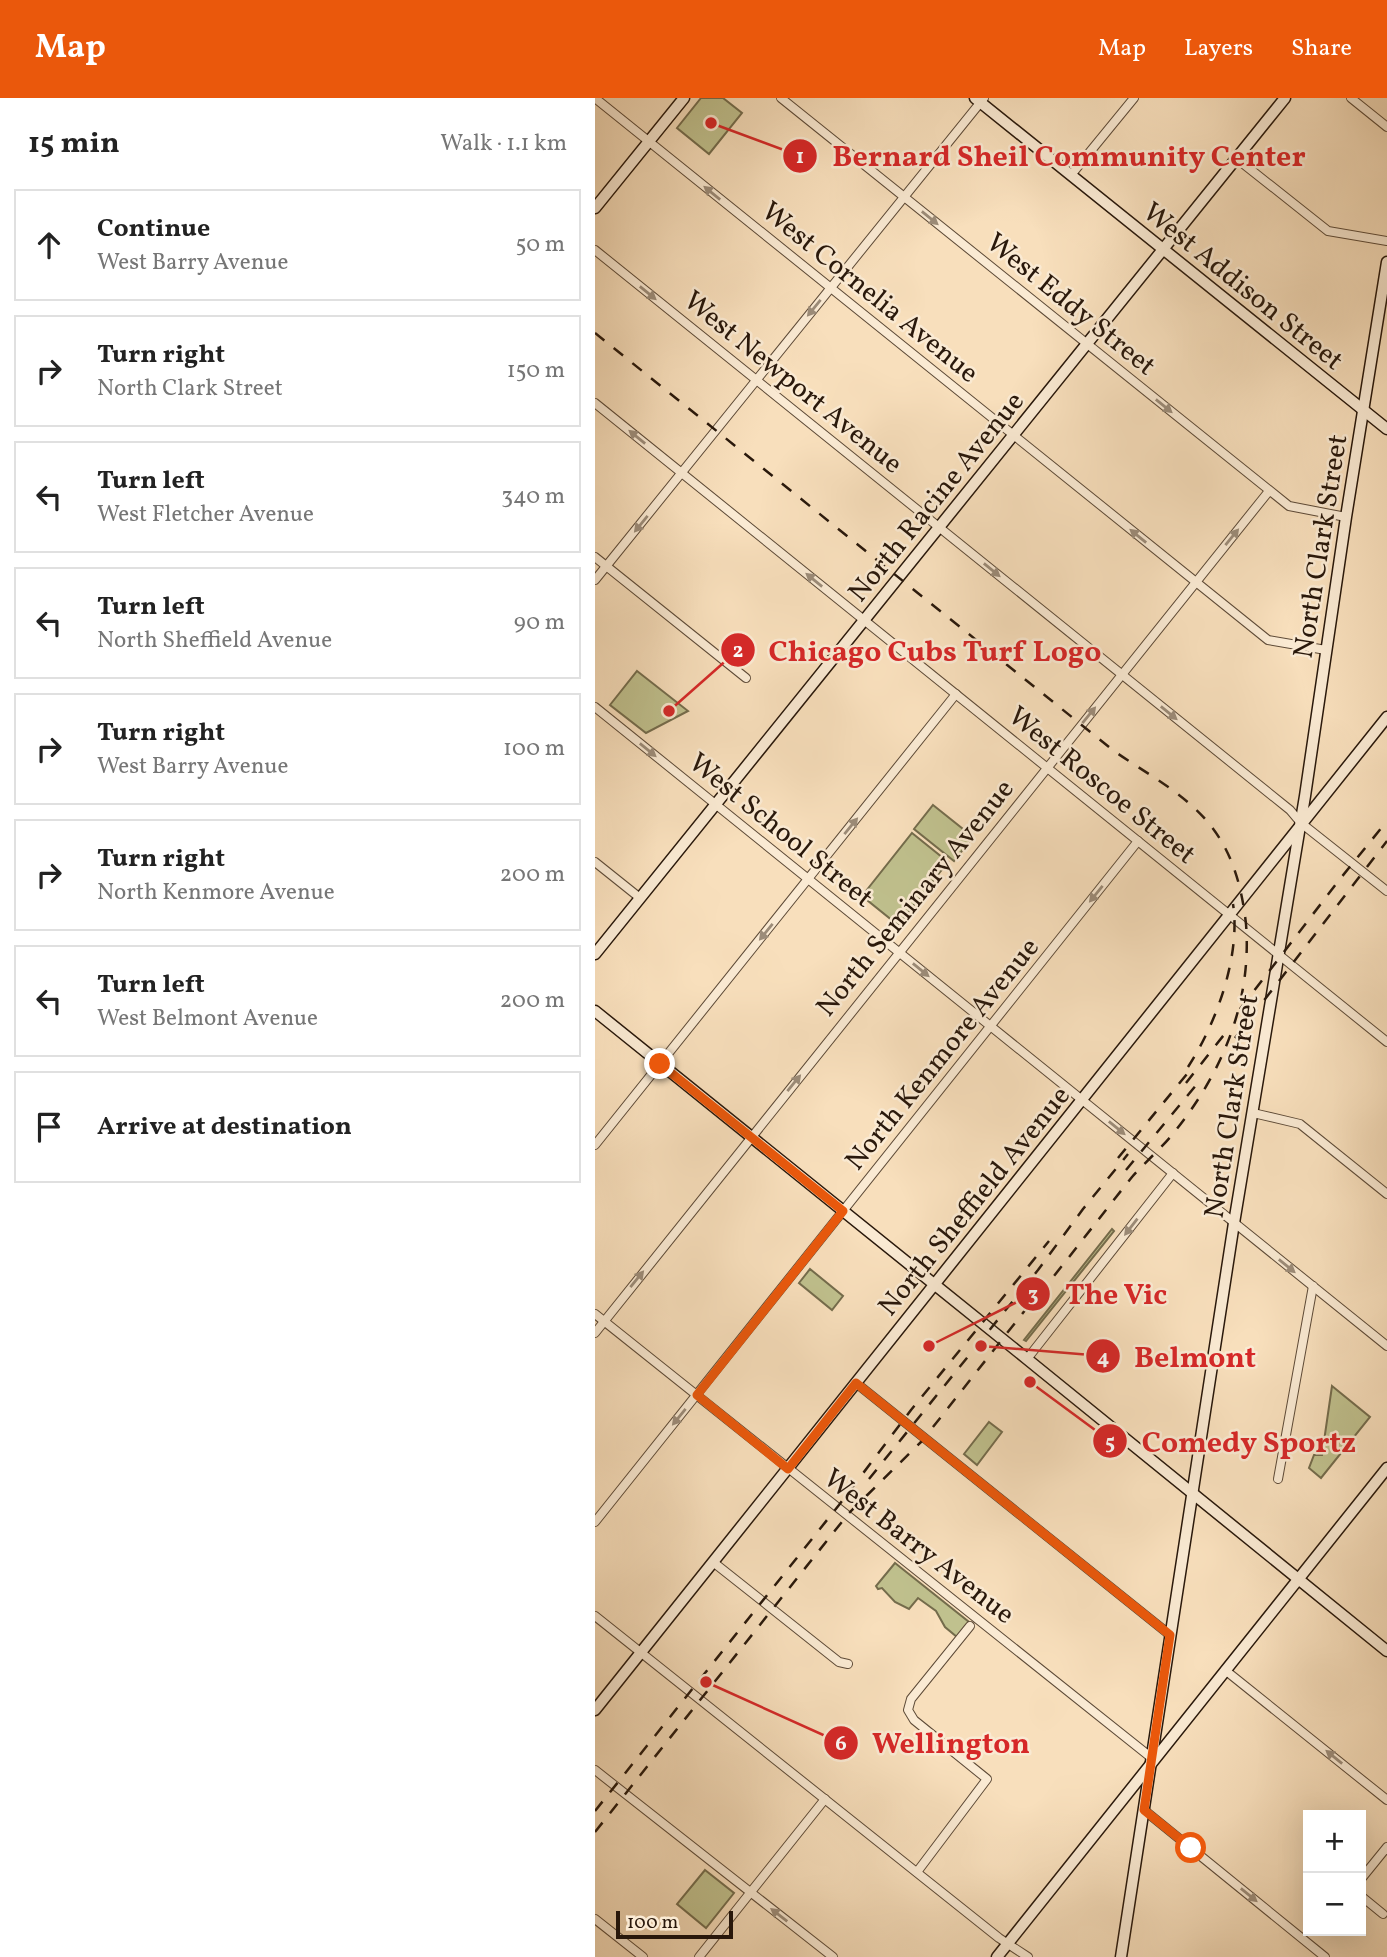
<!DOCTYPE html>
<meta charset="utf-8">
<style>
:root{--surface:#fff;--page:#f2f2f2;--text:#222;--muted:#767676;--line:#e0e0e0;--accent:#ea580c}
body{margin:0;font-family:Vollkorn,serif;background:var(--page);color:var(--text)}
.controls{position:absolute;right:21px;bottom:21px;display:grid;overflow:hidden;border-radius:0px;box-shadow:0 7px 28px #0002}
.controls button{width:63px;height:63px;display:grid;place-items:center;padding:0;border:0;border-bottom:2px solid var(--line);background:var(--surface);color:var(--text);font:35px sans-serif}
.scale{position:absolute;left:21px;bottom:18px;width:117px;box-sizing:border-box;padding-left:7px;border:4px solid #29180b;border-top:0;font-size:19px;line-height:24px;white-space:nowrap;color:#29180b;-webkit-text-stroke:5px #faead3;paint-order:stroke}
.stop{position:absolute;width:21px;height:21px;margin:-16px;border:5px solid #ea580c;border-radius:50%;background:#fff}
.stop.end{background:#ea580c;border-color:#fff;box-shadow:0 2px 7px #0008}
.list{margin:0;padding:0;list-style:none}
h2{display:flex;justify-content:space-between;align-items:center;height:91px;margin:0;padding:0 28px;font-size:30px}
h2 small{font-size:23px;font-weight:400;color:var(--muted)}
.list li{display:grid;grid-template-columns:46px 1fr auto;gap:21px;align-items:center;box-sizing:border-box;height:112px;margin:0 14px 14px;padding:0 14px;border:2px solid var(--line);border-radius:0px}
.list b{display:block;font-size:26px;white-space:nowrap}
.list p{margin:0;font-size:23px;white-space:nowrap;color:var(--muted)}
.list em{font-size:23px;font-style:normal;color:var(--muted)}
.icon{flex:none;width:38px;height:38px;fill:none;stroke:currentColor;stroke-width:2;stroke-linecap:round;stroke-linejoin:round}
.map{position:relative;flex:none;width:792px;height:1859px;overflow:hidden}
header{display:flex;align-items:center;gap:42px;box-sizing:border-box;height:98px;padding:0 35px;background:var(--accent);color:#fff}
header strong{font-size:33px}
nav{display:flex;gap:38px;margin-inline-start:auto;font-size:24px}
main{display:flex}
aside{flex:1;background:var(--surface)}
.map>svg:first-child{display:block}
.green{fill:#c0c18e;stroke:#746c4c;stroke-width:2}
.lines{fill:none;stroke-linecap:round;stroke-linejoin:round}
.street-casing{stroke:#5d4a37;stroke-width:10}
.secondary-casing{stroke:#29180b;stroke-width:13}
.street{stroke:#faead3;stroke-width:8}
.secondary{stroke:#faead3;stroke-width:10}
.rail{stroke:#29180b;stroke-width:2.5;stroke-dasharray:12 12;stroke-linecap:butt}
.oneway{fill:#9c8c79}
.route{stroke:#ea580c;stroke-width:9}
.labels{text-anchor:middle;stroke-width:5;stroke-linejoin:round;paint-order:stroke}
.street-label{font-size:28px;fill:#29180b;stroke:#faead3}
.leader{fill:none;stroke:#d62828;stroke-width:2.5}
.callout-dot{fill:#d62828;stroke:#faead3;stroke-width:2.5}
.mark-label{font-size:21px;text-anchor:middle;font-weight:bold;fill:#fff}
.callout-label{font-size:30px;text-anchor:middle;font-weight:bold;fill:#d62828;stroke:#faead3;stroke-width:5;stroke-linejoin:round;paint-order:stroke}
</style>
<header>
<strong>Map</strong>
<nav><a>Map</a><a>Layers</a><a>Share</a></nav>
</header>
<main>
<aside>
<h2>15 min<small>Walk · 1.1 km</small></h2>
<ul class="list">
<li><svg class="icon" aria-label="ahead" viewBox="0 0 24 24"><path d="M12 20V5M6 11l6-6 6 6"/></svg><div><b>Continue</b><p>West Barry Avenue</p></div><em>50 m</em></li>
<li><svg class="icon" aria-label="right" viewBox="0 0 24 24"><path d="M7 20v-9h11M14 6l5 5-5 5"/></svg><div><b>Turn right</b><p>North Clark Street</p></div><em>150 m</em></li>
<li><svg class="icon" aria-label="left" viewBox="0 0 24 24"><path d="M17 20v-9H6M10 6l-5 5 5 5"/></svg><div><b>Turn left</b><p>West Fletcher Avenue</p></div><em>340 m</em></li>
<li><svg class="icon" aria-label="left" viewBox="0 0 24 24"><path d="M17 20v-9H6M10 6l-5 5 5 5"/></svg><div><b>Turn left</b><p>North Sheffield Avenue</p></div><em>90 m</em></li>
<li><svg class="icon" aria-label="right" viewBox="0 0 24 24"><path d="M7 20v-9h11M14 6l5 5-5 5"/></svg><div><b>Turn right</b><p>West Barry Avenue</p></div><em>100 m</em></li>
<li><svg class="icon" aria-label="right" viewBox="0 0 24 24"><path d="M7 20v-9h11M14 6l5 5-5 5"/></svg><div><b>Turn right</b><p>North Kenmore Avenue</p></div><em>200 m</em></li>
<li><svg class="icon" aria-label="left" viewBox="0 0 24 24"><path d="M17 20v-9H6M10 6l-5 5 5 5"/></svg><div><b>Turn left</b><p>West Belmont Avenue</p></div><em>200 m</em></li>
<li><svg class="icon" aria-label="arrive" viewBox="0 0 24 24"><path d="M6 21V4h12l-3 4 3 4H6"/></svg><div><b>Arrive at destination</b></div></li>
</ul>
</aside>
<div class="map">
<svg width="792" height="1859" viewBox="0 0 792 1859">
<rect width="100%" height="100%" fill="#f8dfbc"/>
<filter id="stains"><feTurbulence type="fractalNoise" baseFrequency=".00286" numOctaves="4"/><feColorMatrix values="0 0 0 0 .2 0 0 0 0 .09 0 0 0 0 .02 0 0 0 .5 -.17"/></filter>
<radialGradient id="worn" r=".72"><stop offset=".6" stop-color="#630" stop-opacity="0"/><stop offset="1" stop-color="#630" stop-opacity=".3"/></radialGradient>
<!-- green -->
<g class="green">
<polygon points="106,0 128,0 147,15 114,56 82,30"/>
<polygon points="42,573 93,613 51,635 15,607"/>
<polygon points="338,707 378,739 359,763 319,731"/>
<polygon points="317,735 353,764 303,827 267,798"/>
<polygon points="517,1131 519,1133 431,1243 429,1242"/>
<polygon points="215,1171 248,1198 237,1212 204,1185"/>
<polygon points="737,1288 775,1319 726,1380 714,1370 719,1357 727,1357"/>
<polygon points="394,1324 407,1334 382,1367 369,1356"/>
<polygon points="300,1465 374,1524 362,1539 350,1529 341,1513 323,1500 314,1511 300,1504 287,1490 283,1491 281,1488"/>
<polygon points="110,1772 139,1795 111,1830 82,1806"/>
</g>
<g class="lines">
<!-- street casing -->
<g class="street-casing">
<g id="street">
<polyline points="0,0 673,542 731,552"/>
<polyline points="186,0 694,408 751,419"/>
<polyline points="756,0 792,29"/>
<polyline points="641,60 733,133 792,143"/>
<polyline points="476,77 539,0"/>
<polyline points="0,152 695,712 706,725 792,793"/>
<polyline points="0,305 792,944"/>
<polyline points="0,459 151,580"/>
<polyline points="0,482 389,0"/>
<polyline points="0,609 792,1248"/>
<polyline points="0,764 45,800"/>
<polyline points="658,1015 705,1026 792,1096"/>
<polyline points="0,1047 361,596"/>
<polyline points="0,1216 558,1661"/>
<polyline points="0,1235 674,393"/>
<polyline points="432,1261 578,1075"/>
<polyline points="261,1285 575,1537"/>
<polyline points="683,1381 718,1188"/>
<polyline points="0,1424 543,743"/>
<polyline points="118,1464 244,1564 253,1566"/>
<polyline points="0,1518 404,1840 433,1859"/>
<polyline points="630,1572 792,1702"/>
<polyline points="0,1672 238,1859"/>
<polyline points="549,1712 730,1859"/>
<polyline points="322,1774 392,1681 319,1622 313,1612 316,1601 375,1528"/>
<polyline points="766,1781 792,1749"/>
<polyline points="766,1798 788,1816"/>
<polyline points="0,1821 48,1859"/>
<polyline points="104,1859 230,1701"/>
</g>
</g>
<!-- secondary casing -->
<g class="secondary-casing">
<g id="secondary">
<polyline points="380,0 792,331"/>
<polyline points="0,110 89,0"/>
<polyline points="0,856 690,0"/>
<polyline points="0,913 432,1261 792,1553"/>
<polyline points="0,1612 792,619"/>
<polyline points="402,1859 792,1370"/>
<polyline points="526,1859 639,1125 710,698 751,419 792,164"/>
</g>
</g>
<!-- street -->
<use href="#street" class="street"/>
<!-- secondary -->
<use href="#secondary" class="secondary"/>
<!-- rail -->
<g class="rail">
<path d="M0 235 519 653C552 676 591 696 616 728 638 756 647 790 651 826 657 903 628 973 581 1032 568 1049 551 1063 537 1079 505 1119 474 1160 441 1200"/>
<polyline points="645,911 745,781 792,723"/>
<polyline points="640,940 792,743"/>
<path d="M593 969C621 926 646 858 638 806"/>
<polyline points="591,985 632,933"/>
<polyline points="523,1060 592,976"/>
<polyline points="531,1072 607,980"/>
<polyline points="274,1381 443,1172 488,1111 533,1056"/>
<polyline points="0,1713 244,1407 316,1312 454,1143"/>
<polyline points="0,1734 254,1415 327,1343 446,1192"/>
</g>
</g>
<!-- one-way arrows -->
<defs><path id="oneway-solid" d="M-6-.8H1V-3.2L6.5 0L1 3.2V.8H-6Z" transform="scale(1.75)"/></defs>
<g class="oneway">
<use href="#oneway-solid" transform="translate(117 95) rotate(-141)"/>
<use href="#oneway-solid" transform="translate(335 120) rotate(39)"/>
<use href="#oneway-solid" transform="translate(53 195) rotate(39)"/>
<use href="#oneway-solid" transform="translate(219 210) rotate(129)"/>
<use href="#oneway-solid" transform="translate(569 308) rotate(39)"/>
<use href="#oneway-solid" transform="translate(42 339) rotate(-141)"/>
<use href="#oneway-solid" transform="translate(46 426) rotate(129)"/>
<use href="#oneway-solid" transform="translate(543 438) rotate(-141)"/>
<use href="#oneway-solid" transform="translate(637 439) rotate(-51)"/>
<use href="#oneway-solid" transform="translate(397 472) rotate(39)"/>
<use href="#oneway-solid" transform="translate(219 482) rotate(-141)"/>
<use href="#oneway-solid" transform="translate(574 615) rotate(39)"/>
<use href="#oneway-solid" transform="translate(494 617) rotate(-51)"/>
<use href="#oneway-solid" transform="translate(53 652) rotate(39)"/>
<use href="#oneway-solid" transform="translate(256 728) rotate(-51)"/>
<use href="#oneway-solid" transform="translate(501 796) rotate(129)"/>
<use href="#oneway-solid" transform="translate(171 834) rotate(129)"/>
<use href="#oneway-solid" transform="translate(326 872) rotate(39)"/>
<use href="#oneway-solid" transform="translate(199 985) rotate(-51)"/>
<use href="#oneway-solid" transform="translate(522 1030) rotate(39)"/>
<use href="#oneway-solid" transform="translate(536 1129) rotate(128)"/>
<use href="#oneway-solid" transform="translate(692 1168) rotate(39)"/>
<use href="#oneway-solid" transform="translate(42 1181) rotate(-51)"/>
<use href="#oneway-solid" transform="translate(84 1319) rotate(129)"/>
<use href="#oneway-solid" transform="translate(739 1659) rotate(-141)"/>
<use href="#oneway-solid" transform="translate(654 1797) rotate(39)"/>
<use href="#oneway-solid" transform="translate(184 1817) rotate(-142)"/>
</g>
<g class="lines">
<!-- route -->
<polyline class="route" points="65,966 248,1113 102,1297 193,1371 261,1285 575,1537 549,1712 596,1750"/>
</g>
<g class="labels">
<!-- street labels -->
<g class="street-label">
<text transform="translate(649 187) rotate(39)" y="10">West Addison Street</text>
<text transform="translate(276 193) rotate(39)" y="10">West Cornelia Avenue</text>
<text transform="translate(477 205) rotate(39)" y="10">West Eddy Street</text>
<text transform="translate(199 283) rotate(39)" y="10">West Newport Avenue</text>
<text transform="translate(340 398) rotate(-51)" y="10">North Racine Avenue</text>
<text transform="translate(724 448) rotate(-81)" y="10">North Clark Street</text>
<text transform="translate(508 686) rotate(39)" y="10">West Roscoe Street</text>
<text transform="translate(187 731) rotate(39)" y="10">West School Street</text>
<text transform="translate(319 799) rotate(-51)" y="10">North Seminary Avenue</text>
<text transform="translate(346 955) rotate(-51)" y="10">North Kenmore Avenue</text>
<text transform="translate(635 1008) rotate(-81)" y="10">North Clark Street</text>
<text transform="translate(378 1102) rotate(-51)" y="10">North Sheffield Avenue</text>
<text transform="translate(325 1447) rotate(38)" y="10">West Barry Avenue</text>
</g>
</g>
<!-- callouts -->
<path class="leader" d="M116 25L205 58M74 613L143 552M334 1248L438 1196M386 1248L508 1258M435 1284L515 1343M111 1584L246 1645"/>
<g class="callout-dot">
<circle cx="116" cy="25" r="7"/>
<circle cx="74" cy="613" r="7"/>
<circle cx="334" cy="1248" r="7"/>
<circle cx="386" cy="1248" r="7"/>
<circle cx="435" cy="1284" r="7"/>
<circle cx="111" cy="1584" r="7"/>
<circle cx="205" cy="58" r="18"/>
<circle cx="143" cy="552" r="18"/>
<circle cx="438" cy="1196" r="18"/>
<circle cx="508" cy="1258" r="18"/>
<circle cx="515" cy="1343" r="18"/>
<circle cx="246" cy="1645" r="18"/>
</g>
<g class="mark-label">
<text x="205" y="65">1</text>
<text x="143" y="559">2</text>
<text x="438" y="1203">3</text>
<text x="508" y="1266">4</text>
<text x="515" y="1351">5</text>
<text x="246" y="1652">6</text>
</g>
<g class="callout-label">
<text x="474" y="68">Bernard Sheil Community Center</text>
<text x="340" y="563">Chicago Cubs Turf Logo</text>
<text x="521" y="1206">The Vic</text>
<text x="600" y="1269">Belmont</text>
<text x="654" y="1354">Comedy Sportz</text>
<text x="356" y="1655">Wellington</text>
</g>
<rect width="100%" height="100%" filter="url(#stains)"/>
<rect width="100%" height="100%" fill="url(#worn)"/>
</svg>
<div class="controls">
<button>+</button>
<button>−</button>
</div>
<div class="scale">100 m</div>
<div class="stop" style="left:596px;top:1750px"></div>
<div class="stop end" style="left:65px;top:966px"></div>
</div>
</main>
